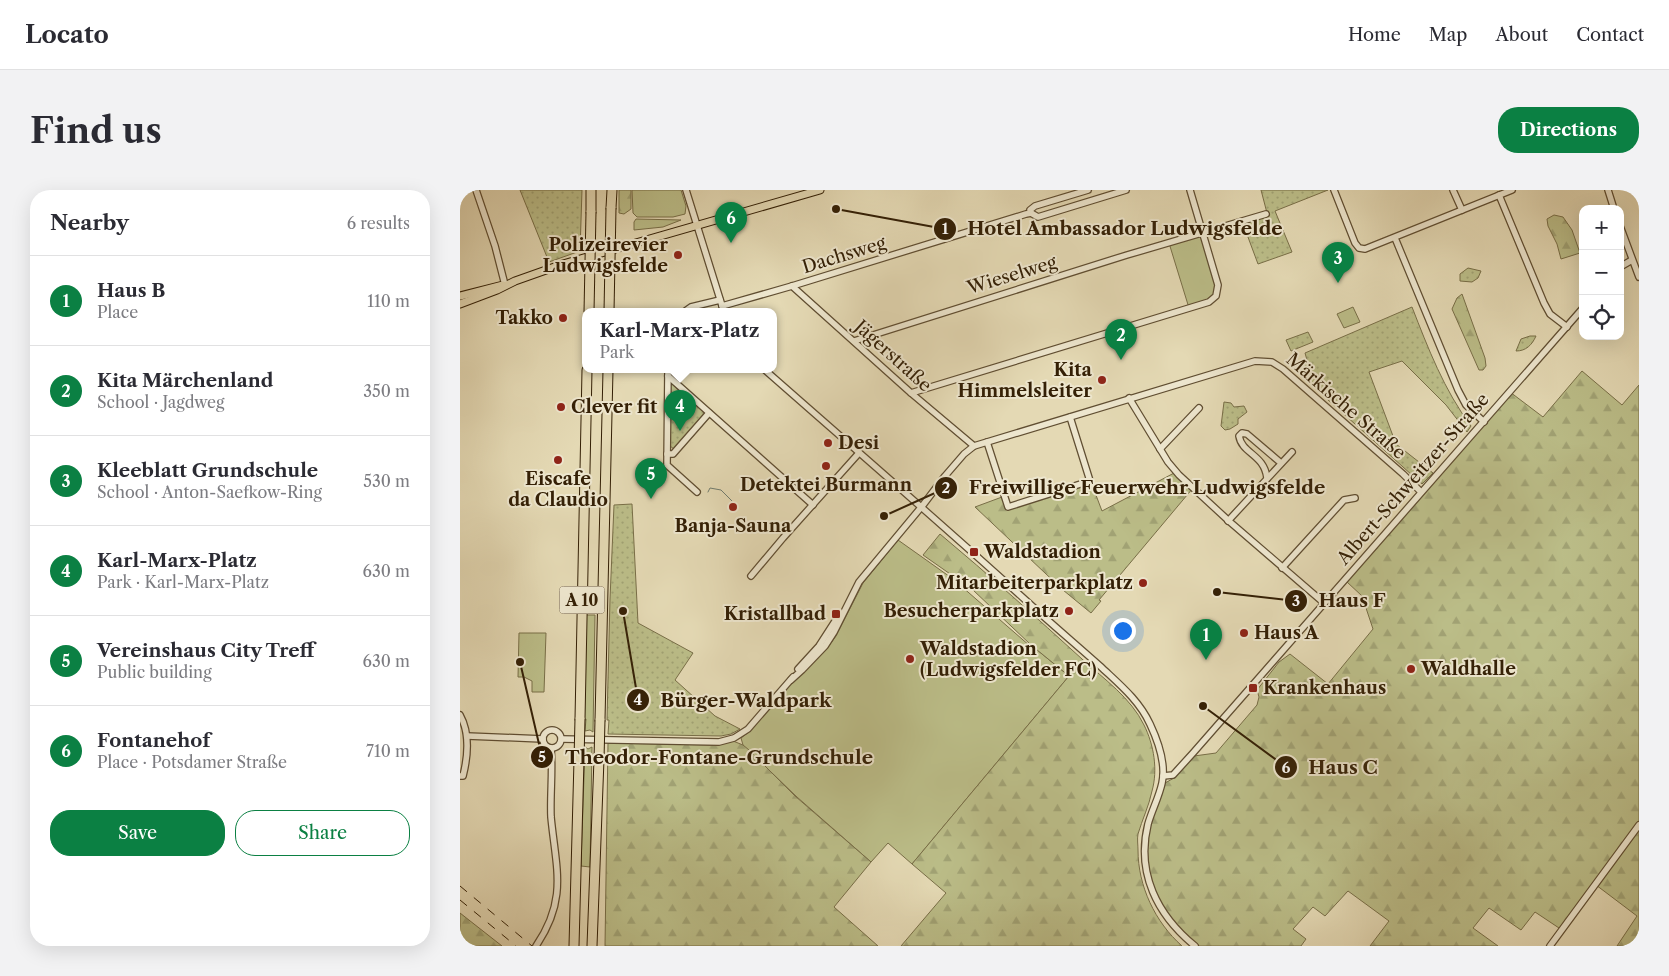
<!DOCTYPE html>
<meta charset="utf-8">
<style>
:root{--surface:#fff;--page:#f2f2f3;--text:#2b2b33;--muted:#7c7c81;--line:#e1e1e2;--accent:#0b8043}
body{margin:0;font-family:"Libre Caslon Text",serif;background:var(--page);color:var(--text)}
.controls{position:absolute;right:15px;top:15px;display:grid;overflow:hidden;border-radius:10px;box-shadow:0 5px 20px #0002}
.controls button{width:45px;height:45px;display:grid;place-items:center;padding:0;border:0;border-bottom:1px solid var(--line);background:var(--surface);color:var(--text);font:25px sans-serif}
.you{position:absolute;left:662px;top:440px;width:18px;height:18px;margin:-12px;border:4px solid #fff;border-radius:50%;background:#1a73e8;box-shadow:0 0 0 8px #1a73e833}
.badge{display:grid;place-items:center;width:32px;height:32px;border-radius:50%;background:var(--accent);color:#fff;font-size:16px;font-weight:700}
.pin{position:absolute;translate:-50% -41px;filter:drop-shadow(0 1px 2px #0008)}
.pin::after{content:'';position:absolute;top:26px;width:18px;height:15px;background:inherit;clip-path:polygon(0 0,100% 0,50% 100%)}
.popup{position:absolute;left:122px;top:118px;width:195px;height:65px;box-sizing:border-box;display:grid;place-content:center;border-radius:10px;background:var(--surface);filter:drop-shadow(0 1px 4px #0005);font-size:16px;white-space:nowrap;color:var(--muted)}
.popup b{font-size:19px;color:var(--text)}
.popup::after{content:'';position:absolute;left:50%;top:100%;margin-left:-10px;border:10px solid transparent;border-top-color:var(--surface)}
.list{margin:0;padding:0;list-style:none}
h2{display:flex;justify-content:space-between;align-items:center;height:65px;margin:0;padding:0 20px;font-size:21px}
h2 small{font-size:16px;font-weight:400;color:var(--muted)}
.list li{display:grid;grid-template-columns:32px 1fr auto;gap:15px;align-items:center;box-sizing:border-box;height:90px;padding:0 20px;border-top:1px solid var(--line)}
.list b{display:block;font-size:19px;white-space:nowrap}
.list p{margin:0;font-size:16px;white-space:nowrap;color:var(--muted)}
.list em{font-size:16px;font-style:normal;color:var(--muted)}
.actions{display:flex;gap:10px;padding:15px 20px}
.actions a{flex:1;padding:11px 0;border:1px solid var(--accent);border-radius:20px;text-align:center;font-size:18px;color:var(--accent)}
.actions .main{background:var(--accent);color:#fff}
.icon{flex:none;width:28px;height:28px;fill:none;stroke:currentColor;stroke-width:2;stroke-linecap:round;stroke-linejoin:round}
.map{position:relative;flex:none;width:1179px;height:756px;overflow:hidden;border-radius:20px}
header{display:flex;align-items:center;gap:30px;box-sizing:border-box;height:70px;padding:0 25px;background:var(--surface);border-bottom:1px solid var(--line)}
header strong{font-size:24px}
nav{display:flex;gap:28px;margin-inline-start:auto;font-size:18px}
.intro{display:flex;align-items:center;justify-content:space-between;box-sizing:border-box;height:120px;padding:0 30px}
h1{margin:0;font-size:35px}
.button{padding:12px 22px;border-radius:20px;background:var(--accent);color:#fff;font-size:18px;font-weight:700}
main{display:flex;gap:30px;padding:0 30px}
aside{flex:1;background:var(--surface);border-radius:20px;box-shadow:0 5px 20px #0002}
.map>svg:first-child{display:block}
.grass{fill:#bbbd88;stroke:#786e47}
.forest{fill:url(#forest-firs);stroke:#786e47}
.park{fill:url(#park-dots);stroke:#786e47}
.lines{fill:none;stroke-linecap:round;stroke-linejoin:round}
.stream{stroke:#707c6f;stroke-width:1}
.minor-casing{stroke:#604e32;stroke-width:8}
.major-casing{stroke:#342006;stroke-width:9}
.highway-casing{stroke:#342006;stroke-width:11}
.minor{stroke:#ede6ce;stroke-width:5.5}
.major{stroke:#e4d9b4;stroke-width:7}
.highway{stroke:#e4d9b4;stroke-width:9}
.rail{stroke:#342006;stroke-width:1;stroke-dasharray:9 9;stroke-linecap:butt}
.highway-bridge-casing{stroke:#342006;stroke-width:11;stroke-linecap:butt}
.highway-bridge{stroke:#e4d9b4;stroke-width:9}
.poi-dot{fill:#8f2418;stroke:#ede6ce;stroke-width:2}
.labels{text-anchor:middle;stroke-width:4;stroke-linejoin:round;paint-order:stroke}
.shield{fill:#ede6ce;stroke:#6c5b42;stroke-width:1}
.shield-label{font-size:16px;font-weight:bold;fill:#342006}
.poi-label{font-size:18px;font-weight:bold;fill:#342006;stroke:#ede6ce;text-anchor:start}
.street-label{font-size:18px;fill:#342006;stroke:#ede6ce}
.leader{fill:none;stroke:#342006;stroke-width:2}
.callout-dot{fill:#342006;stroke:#ede6ce;stroke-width:2}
.mark-label{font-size:15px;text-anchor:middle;font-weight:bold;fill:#fff}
.callout-label{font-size:19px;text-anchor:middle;font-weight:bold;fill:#342006;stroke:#ede6ce;stroke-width:4;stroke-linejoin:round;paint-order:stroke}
</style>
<header>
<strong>Locato</strong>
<nav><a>Home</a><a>Map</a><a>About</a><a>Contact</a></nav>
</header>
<div class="intro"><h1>Find us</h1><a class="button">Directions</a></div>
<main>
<aside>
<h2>Nearby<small>6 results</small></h2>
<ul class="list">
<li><span class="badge">1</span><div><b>Haus B</b><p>Place</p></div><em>110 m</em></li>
<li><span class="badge">2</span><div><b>Kita Märchenland</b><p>School · Jagdweg</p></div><em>350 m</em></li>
<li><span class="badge">3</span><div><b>Kleeblatt Grundschule</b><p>School · Anton-Saefkow-Ring</p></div><em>530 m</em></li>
<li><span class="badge">4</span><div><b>Karl-Marx-Platz</b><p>Park · Karl-Marx-Platz</p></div><em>630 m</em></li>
<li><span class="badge">5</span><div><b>Vereinshaus City Treff</b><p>Public building</p></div><em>630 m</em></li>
<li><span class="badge">6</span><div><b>Fontanehof</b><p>Place · Potsdamer Straße</p></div><em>710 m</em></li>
</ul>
<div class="actions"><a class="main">Save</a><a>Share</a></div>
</aside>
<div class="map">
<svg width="1179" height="756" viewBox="0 0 1179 756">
<defs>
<pattern id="forest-firs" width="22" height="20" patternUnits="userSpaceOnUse" patternTransform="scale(1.25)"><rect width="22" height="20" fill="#bbbd88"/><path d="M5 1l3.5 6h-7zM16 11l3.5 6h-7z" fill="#a1a274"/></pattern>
<pattern id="park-dots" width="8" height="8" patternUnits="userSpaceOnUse" patternTransform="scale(1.25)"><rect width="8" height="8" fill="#bbbd88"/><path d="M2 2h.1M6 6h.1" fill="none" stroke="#a1a274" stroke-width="1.8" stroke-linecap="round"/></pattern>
</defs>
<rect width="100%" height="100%" fill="#e4d9b4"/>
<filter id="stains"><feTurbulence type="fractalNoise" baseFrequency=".004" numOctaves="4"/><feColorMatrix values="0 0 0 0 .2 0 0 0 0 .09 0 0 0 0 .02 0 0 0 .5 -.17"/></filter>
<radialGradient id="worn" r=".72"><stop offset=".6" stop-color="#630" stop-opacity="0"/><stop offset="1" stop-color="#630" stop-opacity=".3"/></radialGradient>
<!-- grass -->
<g class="grass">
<polygon points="172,0 221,0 226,16 225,24 213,27 177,27 173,23"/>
<polygon points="176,29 221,30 203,37 174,40 174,32"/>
<polygon points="743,42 758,99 749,112 729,118 709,53"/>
<polygon points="893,117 900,132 884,138 877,124"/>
<polygon points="438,350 493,389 570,456 571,455 609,486 452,674 428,653 411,672 337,607 283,555 281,548 290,541 333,491 365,461 376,446 403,393"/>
<polygon points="126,425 135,425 133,542 130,540 125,541 126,529 124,529"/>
<polygon points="59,443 86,443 84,502 72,502 72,491 64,487 58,487"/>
<polygon points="125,557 128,559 132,557 130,677 121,676"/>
</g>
<!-- forest -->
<g class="forest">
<polygon points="159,0 171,0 171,19 164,24 159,23"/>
<polygon points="1094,25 1103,27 1112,40 1120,63 1101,69 1097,54 1088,36 1087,29"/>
<polygon points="1002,104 1025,168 1026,176 1023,180 1019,180 992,119 997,108"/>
<path d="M1122 181 1162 215 1179 195V756H1157L1177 726 1136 695 1102 740 1075 722 1061 740 1029 718 1013 738 1038 756H910L929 731 888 701 865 726 853 717 833 739 846 749 841 756H739C703 729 680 687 689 641 693 625 700 609 705 593L714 588 734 566 756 563 797 515 799 507 797 500 819 472 830 464 868 494 913 439 902 406 887 392 1050 202 1083 227Z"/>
<polygon points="716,282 733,298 639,410 641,411 631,423 603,400 515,317 542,307 547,319 631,292 642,321"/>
<path d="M480 344C529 385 576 427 622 469 644 489 671 508 684 535 694 555 698 580 692 601 689 616 682 630 678 644 677 649 678 655 678 660 678 696 695 732 722 756H441L486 703 452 674 609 486 571 455 513 400 463 365Z"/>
<polygon points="273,551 283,555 289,560 335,606 411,672 374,717 418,756 145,756 148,553 252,555"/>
<polygon points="0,723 42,756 0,756"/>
</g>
<!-- park -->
<g class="park">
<polygon points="60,0 122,0 120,61 89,72"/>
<polygon points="801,0 868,0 815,21 832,62 798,74 782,31 807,23"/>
<polygon points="1008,78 1021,81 1018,88 1012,92 1000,91 1000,84"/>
<path d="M952 117C968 158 984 200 1011 236L1007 242 986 215 942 171 909 182 936 254 973 283 962 294 829 175 847 170 845 163Z"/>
<polygon points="848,142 853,152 831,161 826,150"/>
<path d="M1070 146H1076C1072 155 1066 161 1056 161L1061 149Z"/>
<polygon points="212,194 244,222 245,225 214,259 210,256 210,195"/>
<polygon points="764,212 771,213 774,217 784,216 787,222 778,229 778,234 770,239 765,240 761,236"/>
<polygon points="172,314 178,433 233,463 215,490 255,526 280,539 271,544 261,546 148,544 149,530 147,530 150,409 154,315"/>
</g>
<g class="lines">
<!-- stream -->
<polyline class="stream" points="248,302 250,298 261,300 272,311"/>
<!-- minor casing -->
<g class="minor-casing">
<g id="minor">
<polyline points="16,0 35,56 45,95"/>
<polyline points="226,0 264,122"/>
<polyline points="874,0 895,53 899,58 905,59 1052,0"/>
<polyline points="993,0 1002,20"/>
<polyline points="1148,0 1154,19"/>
<polyline points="1039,5 1084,113 1090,124 1107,137"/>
<polyline points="571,23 570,20 575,16 628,0"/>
<polyline points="1160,36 1179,87"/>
<polyline points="935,48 998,200 1006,215 1024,232"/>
<polyline points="1160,77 1172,70"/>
<polyline points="332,96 451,203 514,256"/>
<polyline points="262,116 332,96 566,24 571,23 578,27 666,0"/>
<polyline points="224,122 231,117 260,110"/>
<polyline points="394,151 667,65 806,24"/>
<polyline points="208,180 207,275 237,302"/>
<path d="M305 180C397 261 491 342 582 425 601 442 621 459 640 476 659 494 679 510 690 534 698 551 706 575 702 593 699 607 692 620 688 634 676 683 697 725 735 756"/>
<polyline points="208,186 353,315"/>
<polyline points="451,203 749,112 756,106 758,95 730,0"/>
<polyline points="669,208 708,272 719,285 770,332 864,413"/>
<polyline points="527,252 548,317 630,291 610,227"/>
<polyline points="700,259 739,218"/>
<polyline points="207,264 213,264 249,223"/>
<path d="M807 288C804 264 782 264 779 246L782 243 787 244 821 273"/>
<polyline points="768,331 832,262"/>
<polyline points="822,378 884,310 895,308"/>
<polyline points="291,386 323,348 399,263"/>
<polyline points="338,479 359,456 379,425"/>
<polyline points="331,490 342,480 365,456 374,442 399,392 463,315 485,286 504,264 514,256 795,171 812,172 823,179 943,284 961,302"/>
<path d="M0 525C10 543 8 566 3 586H0"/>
<circle cx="92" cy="549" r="9"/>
<polyline points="7,546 83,549"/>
<polyline points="102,549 259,552 274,548 288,539 333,487"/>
<polyline points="703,586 713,585 733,563 1123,118"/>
<path d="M76 756C108 709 96 679 91 627 90 604 93 581 91 558"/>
<polyline points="1090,756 1179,635"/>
</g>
</g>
<!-- major casing -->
<g class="major-casing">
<g id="major">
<polyline points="0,106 43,95"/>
<polyline points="0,114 37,100 55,91 103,74 360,0"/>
</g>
</g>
<!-- highway casing -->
<g class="highway-casing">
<g id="highway">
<polyline points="151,18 152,0"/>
<polyline points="131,22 131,0"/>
<polyline points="120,529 127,180"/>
<polyline points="140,530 148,180"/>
<polyline points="114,756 119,570"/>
<polyline points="132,756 139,569"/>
</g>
</g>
<!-- minor -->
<use href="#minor" class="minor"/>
<!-- major -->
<use href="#major" class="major"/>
<!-- highway -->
<use href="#highway" class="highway"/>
<!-- rail -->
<g class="rail">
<polyline points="0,696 72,756"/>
<polyline points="0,710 56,756"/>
</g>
<!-- highway-bridge casing -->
<g class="highway-bridge-casing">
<g id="highway-bridge">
<polyline points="129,122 131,22"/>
<polyline points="149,122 151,18"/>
<polyline points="139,569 140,530"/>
<polyline points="119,570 120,529"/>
</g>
</g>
<!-- highway-bridge -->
<use href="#highway-bridge" class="highway-bridge"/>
</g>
<!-- markers -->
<g class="poi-dot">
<circle cx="218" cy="65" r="5"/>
<circle cx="103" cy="128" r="5"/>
<circle cx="642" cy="190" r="5"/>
<circle cx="101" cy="217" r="5"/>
<circle cx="368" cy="253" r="5"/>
<circle cx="98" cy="270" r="5"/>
<circle cx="366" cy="276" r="5"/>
<circle cx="273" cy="317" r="5"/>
<rect x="509" y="357" width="10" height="10" rx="2.5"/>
<circle cx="683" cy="393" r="5"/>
<circle cx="609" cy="421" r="5"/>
<rect x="371" y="419" width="10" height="10" rx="2.5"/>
<circle cx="784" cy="443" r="5"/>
<circle cx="450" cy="469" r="5"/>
<circle cx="951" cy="479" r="5"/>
<rect x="788" y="493" width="10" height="10" rx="2.5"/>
</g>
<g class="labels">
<!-- shield labels -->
<rect class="shield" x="99.5" y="396.5" width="45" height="27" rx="4"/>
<g class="shield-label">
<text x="122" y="416">A 10</text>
</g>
<!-- poi labels -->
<g class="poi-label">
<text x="208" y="61" text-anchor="end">Polizeirevier<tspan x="208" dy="21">Ludwigsfelde</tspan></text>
<text x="93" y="134" text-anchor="end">Takko</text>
<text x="632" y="186" text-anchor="end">Kita<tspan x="632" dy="21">Himmelsleiter</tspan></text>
<text x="111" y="223">Clever fit</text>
<text x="378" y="259">Desi</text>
<text x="98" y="295" text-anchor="middle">Eiscafe<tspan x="98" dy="21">da Claudio</tspan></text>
<text x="366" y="301" text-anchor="middle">Detektei Burmann</text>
<text x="273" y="342" text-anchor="middle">Banja-Sauna</text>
<text x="524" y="368">Waldstadion</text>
<text x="673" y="399" text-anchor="end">Mitarbeiterparkplatz</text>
<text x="599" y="427" text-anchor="end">Besucherparkplatz</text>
<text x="366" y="430" text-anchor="end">Kristallbad</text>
<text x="794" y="449">Haus A</text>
<text x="460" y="465">Waldstadion<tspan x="460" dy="21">(Ludwigsfelder FC)</tspan></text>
<text x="961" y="485">Waldhalle</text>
<text x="803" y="504">Krankenhaus</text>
</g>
<!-- street labels -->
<g class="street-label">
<text transform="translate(384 65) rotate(-17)" y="6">Dachsweg</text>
<text transform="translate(552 85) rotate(-17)" y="6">Wieselweg</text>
<text transform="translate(433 166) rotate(42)" y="6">Jägerstraße</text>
<text transform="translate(886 216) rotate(41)" y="6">Märkische Straße</text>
<text transform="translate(953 289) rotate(-49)" y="6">Albert-Schweitzer-Straße</text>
</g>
</g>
<!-- callouts -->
<path class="leader" d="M376 19L485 39M424 326L486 298M757 402L836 411M163 421L178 510M60 472L82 567M743 516L826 577"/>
<g class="callout-dot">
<circle cx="376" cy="19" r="5"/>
<circle cx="424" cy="326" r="5"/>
<circle cx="757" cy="402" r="5"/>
<circle cx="163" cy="421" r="5"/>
<circle cx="60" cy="472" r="5"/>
<circle cx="743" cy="516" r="5"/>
<circle cx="485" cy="39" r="12"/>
<circle cx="486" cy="298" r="12"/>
<circle cx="836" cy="411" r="12"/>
<circle cx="178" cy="510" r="12"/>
<circle cx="82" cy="567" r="12"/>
<circle cx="826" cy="577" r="12"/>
</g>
<g class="mark-label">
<text x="485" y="44">1</text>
<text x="486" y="303">2</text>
<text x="836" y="416">3</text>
<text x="178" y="515">4</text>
<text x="82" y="572">5</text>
<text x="826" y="583">6</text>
</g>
<g class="callout-label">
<text x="665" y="45">Hotel Ambassador Ludwigsfelde</text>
<text x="687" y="304">Freiwillige Feuerwehr Ludwigsfelde</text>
<text x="892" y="417">Haus F</text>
<text x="286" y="517">Bürger-Waldpark</text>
<text x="259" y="574">Theodor-Fontane-Grundschule</text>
<text x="883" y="584">Haus C</text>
</g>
<rect width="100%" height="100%" filter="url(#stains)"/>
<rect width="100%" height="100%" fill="url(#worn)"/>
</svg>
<div class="controls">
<button>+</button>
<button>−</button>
<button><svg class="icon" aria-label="locate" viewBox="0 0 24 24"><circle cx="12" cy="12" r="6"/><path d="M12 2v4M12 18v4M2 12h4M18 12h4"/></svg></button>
</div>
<div class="you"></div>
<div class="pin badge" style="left:746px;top:470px">1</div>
<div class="pin badge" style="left:661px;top:170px">2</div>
<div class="pin badge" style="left:878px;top:93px">3</div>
<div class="pin badge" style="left:220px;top:241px">4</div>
<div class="popup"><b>Karl-Marx-Platz</b>Park</div>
<div class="pin badge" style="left:191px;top:309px">5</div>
<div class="pin badge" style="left:271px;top:53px">6</div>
</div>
</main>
